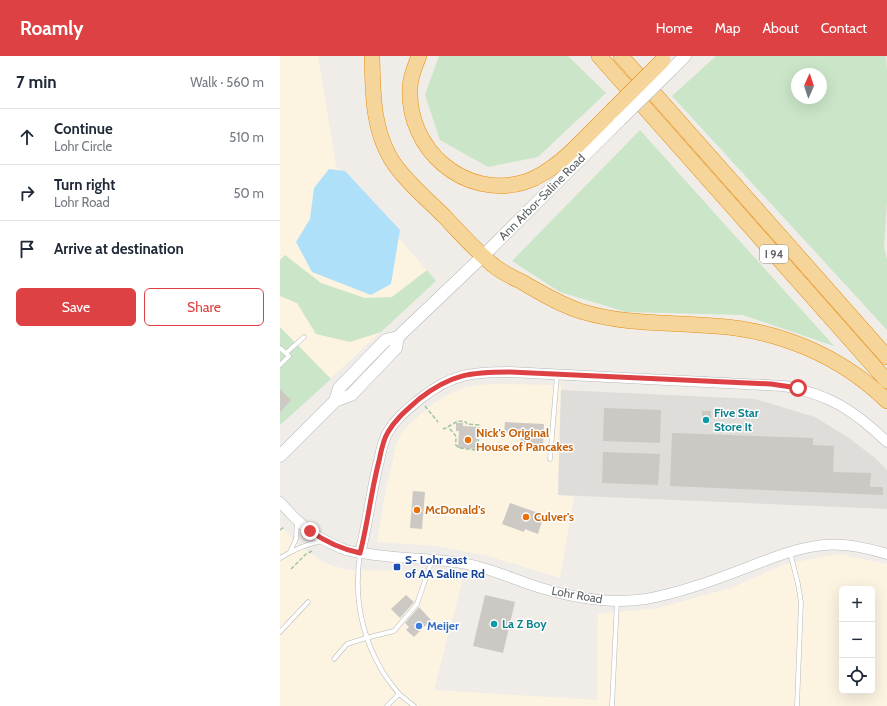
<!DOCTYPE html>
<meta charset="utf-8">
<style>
:root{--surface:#fff;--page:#f6f6f7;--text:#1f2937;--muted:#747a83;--line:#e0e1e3;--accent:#dd4144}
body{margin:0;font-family:Cabin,sans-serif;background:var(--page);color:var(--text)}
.controls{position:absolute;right:12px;bottom:12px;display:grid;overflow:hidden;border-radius:6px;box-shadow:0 4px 16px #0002}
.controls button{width:36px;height:36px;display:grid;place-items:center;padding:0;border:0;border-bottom:1px solid var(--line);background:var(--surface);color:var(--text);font:20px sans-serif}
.compass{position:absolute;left:511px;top:12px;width:36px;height:36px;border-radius:50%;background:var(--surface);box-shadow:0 4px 16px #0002;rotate:3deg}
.stop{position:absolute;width:12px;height:12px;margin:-9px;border:3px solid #dd4144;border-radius:50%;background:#fff}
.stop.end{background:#dd4144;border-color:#fff;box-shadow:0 1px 4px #0008}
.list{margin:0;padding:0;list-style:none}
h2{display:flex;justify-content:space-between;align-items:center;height:52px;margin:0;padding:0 16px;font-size:17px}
h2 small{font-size:13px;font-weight:400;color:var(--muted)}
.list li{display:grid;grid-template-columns:26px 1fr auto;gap:12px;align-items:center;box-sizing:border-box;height:56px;padding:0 16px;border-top:1px solid var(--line)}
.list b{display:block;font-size:15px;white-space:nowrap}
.list p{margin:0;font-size:13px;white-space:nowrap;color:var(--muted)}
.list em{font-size:13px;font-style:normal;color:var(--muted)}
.actions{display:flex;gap:8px;padding:12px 16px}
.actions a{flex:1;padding:9px 0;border:1px solid var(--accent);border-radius:6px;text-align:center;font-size:14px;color:var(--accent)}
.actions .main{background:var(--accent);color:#fff}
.icon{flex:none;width:22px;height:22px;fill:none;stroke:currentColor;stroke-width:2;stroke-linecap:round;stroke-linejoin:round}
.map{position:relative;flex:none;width:607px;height:650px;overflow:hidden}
header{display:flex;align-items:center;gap:24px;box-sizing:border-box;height:56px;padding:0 20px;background:var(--accent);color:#fff}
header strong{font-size:19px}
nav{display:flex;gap:22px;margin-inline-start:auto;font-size:14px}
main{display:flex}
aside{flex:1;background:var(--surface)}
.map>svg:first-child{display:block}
.commercial{fill:#fcf3e1;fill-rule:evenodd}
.industrial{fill:#dfddda}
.green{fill:#cae5c7;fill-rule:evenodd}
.water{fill:#afe0f9}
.building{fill:#ccc8c4}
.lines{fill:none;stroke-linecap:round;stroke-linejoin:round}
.service-casing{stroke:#b5b8bb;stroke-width:5}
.tertiary-casing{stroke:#b5b8bb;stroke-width:11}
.secondary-casing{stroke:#b4b7bb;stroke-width:13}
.motorway-casing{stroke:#e68e11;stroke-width:16}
.path{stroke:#a0c6a8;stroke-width:1.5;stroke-dasharray:4 2;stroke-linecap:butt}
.service{stroke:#fff;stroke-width:4}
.tertiary{stroke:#fff;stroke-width:10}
.secondary{stroke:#fff;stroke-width:12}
.motorway{stroke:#f5d599;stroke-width:15}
.secondary-bridge-casing{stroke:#b4b7bb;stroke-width:13;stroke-linecap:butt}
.motorway-bridge-casing{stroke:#e68e11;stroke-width:16;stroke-linecap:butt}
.secondary-bridge{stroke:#fff;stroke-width:12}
.motorway-bridge{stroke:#f5d599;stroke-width:15}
.route{stroke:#dd4144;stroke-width:5}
.culture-dot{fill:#0f9aa8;stroke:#fff;stroke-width:1.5}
.food-dot{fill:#e8710a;stroke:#fff;stroke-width:1.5}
.transit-dot{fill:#1a4fb4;stroke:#fff;stroke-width:1.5}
.shop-dot{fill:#3f7fe0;stroke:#fff;stroke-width:1.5}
.labels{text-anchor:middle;stroke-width:3;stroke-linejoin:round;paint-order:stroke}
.shield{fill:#fff;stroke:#8f9295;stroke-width:1}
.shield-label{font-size:11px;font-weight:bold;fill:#5f6367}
.street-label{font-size:12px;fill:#5f6367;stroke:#fff}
.culture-label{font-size:12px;font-weight:bold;fill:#0d838f;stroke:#fff;text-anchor:start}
.food-label{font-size:12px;font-weight:bold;fill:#c56008;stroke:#fff;text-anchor:start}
.transit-label{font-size:12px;font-weight:bold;fill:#164399;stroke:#fff;text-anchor:start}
.shop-label{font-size:12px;font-weight:bold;fill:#366cbe;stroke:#fff;text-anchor:start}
</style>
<header>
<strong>Roamly</strong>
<nav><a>Home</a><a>Map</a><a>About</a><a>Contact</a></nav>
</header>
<main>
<aside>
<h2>7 min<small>Walk · 560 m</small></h2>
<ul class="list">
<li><svg class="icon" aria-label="ahead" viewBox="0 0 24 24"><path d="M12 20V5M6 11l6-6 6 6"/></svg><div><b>Continue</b><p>Lohr Circle</p></div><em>510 m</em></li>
<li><svg class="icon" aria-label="right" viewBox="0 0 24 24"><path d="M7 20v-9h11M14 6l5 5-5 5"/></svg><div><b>Turn right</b><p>Lohr Road</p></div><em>50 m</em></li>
<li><svg class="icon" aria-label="arrive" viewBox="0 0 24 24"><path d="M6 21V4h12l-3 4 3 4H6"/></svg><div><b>Arrive at destination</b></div></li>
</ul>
<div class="actions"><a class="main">Save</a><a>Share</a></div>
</aside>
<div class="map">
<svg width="607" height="650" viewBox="0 0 607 650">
<rect width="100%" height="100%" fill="#f0ede8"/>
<!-- commercial -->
<g class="commercial">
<polygon points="0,0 38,0 56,110 156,225 0,369"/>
<polygon points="209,328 281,329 278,439 294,440 280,522 208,500 157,490 97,486 106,433 117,386 123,374 153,348 169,338 187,331"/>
<path d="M0 470 24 493 45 507 67 514 141 515 183 522 154 634 317 644 318 558 378 552 451 532 505 508 558 498 607 508V650H0ZM562 533H592V635H562Z"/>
</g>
<!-- industrial -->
<polygon class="industrial" points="281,334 475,343 535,361 569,382 594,401 607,414 607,453 278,439"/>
<!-- green -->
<g class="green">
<polygon points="159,0 288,0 326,37 258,101 208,111 160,84 145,39"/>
<path d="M436 0H606L607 14V147L604 191 607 203V274L392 40ZM517 18H541V42H517Z"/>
<polygon points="360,74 554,290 463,259 346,256 280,236 232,205"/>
<polygon points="5,199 41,227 85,242 112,241 147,214 156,225 101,276 70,286 36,278 17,247 0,240 0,204"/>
<polygon points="0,271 51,323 0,369"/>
</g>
<!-- water -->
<polygon class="water" points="49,113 65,115 120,174 111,228 91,239 32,216 16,186 30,163 34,132"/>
<!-- building -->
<g class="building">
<polygon points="0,333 11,344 0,356"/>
<polygon points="324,352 381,354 380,387 323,385"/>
<rect x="422" y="355" width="9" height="12"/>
<polygon points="225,366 264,368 263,390 240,389 241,377 224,377"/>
<polygon points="176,367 183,367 183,370 198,371 197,393 178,392 179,375 176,375"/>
<polygon points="392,377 533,382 533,389 554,390 553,416 591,417 590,431 603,431 603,439 390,430"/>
<polygon points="323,396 380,398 378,429 322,427"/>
<polygon points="133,435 145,436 142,473 130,472"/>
<polygon points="230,447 264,459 258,478 245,473 244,476 222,468"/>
<polygon points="126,539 134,546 120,562 111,553"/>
<polygon points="205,539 235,546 223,597 193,590"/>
<polygon points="139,551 151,564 134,581 126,574 129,571 125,567"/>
</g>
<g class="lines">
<!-- service casing -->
<g class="service-casing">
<g id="service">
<polyline points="0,292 9,300 0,309"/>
<polyline points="6,297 24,281"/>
<polyline points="270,403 277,319"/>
<polyline points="10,496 16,483 17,465"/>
<polyline points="510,496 518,528 521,546 517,650"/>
<path d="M80 498C74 538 81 578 101 613 106 622 113 630 119 638L107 650"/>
<path d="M0 502C13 494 27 488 42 485"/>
<polyline points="0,576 28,546"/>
<polyline points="54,603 67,588 86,582 114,575 137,548 152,504"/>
<polyline points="119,638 134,650"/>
<polyline points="332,650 337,545"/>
</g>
</g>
<!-- tertiary casing -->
<g class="tertiary-casing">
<g id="tertiary">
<path d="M0 446C18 467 34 481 61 492 69 496 79 497 89 498 119 503 151 502 181 507 209 511 234 524 261 532 294 542 332 548 366 543 405 536 442 521 479 507 500 499 521 491 544 489 565 487 587 492 607 498"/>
<path d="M80 497C88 467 91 435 99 405 101 395 103 384 108 376 116 362 128 353 140 343 171 318 191 316 230 316L504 330C549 338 575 355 607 386"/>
</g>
</g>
<!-- secondary casing -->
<g class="secondary-casing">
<g id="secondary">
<polyline points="392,13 405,0"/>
<polyline points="55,345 59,332 101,289 106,284 118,281 203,200 340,64"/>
<polyline points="0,400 55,345 71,339 116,292 118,281"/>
</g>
</g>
<!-- motorway casing -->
<g class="motorway-casing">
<g id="motorway">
<path d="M92 0C93 35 92 71 111 103 123 123 148 144 164 160 180 177 195 194 213 209 221 216 232 221 242 226 261 237 279 248 300 255 344 269 390 266 435 270 499 274 561 300 607 345"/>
<path d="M139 0C135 10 130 21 130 32 127 93 184 144 245 126 278 115 307 79 332 55"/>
<polyline points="319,0 607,325"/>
<polyline points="341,0 607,301"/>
</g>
</g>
<!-- path -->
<g class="path">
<polyline points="145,350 158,366"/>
<path d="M163 372 164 373 178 365 186 366 187 368 199 369 198 392 196 394 179 392 175 388C178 379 174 378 168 371"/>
<polyline points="0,474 4,471"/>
<polyline points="11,513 26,498 32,495"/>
</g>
<!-- service -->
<use href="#service" class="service"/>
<!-- tertiary -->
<use href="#tertiary" class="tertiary"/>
<!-- secondary -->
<use href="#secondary" class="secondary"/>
<!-- motorway -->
<use href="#motorway" class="motorway"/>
<!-- secondary-bridge casing -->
<g class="secondary-bridge-casing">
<polyline id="secondary-bridge" points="340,64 392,13"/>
</g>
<!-- motorway-bridge casing -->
<g class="motorway-bridge-casing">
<polyline id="motorway-bridge" points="332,55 383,4"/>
</g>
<!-- secondary-bridge -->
<use href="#secondary-bridge" class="secondary-bridge"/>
<!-- motorway-bridge -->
<use href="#motorway-bridge" class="motorway-bridge"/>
</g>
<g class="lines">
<!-- route -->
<path class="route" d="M30 475C46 486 61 493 80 497 88 467 91 435 99 405 101 395 103 384 108 376 116 362 128 353 139 343 171 318 191 316 230 316L491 328 518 332"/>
</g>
<!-- markers -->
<g class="culture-dot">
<circle cx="426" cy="364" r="4"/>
<circle cx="214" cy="568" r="4"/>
</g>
<g class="food-dot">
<circle cx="188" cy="384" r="4"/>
<circle cx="137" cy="454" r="4"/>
<circle cx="246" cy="461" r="4"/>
</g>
<rect class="transit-dot" x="113" y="507" width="8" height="8" rx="2"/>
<circle class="shop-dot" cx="139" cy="570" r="4"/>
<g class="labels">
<!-- shield labels -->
<rect class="shield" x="480" y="189" width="28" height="18" rx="3"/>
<g class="shield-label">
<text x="494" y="202">I 94</text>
</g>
<!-- street labels -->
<g class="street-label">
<text transform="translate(262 141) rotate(-45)" y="4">Ann Arbor-Saline Road</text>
<text transform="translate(297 539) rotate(10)" y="4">Lohr Road</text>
</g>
<!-- culture labels -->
<g class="culture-label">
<text x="434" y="361">Five Star<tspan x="434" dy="14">Store It</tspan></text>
<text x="222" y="572">La Z Boy</text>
</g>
<!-- food labels -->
<g class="food-label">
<text x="196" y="381">Nick's Original<tspan x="196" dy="14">House of Pancakes</tspan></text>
<text x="145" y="458">McDonald's</text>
<text x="254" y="465">Culver's</text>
</g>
<!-- transit labels -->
<g class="transit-label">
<text x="125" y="508">S- Lohr east<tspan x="125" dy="14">of AA Saline Rd</tspan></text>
</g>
<!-- shop labels -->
<g class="shop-label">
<text x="147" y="574">Meijer</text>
</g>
</g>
</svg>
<div class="controls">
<button>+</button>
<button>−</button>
<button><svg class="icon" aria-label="locate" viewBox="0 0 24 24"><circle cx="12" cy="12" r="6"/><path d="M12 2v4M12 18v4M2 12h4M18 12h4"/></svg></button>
</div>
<svg class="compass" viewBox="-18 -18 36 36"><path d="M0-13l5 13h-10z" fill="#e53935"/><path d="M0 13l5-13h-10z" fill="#747a83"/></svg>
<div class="stop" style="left:518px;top:332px"></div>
<div class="stop end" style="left:30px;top:475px"></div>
</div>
</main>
